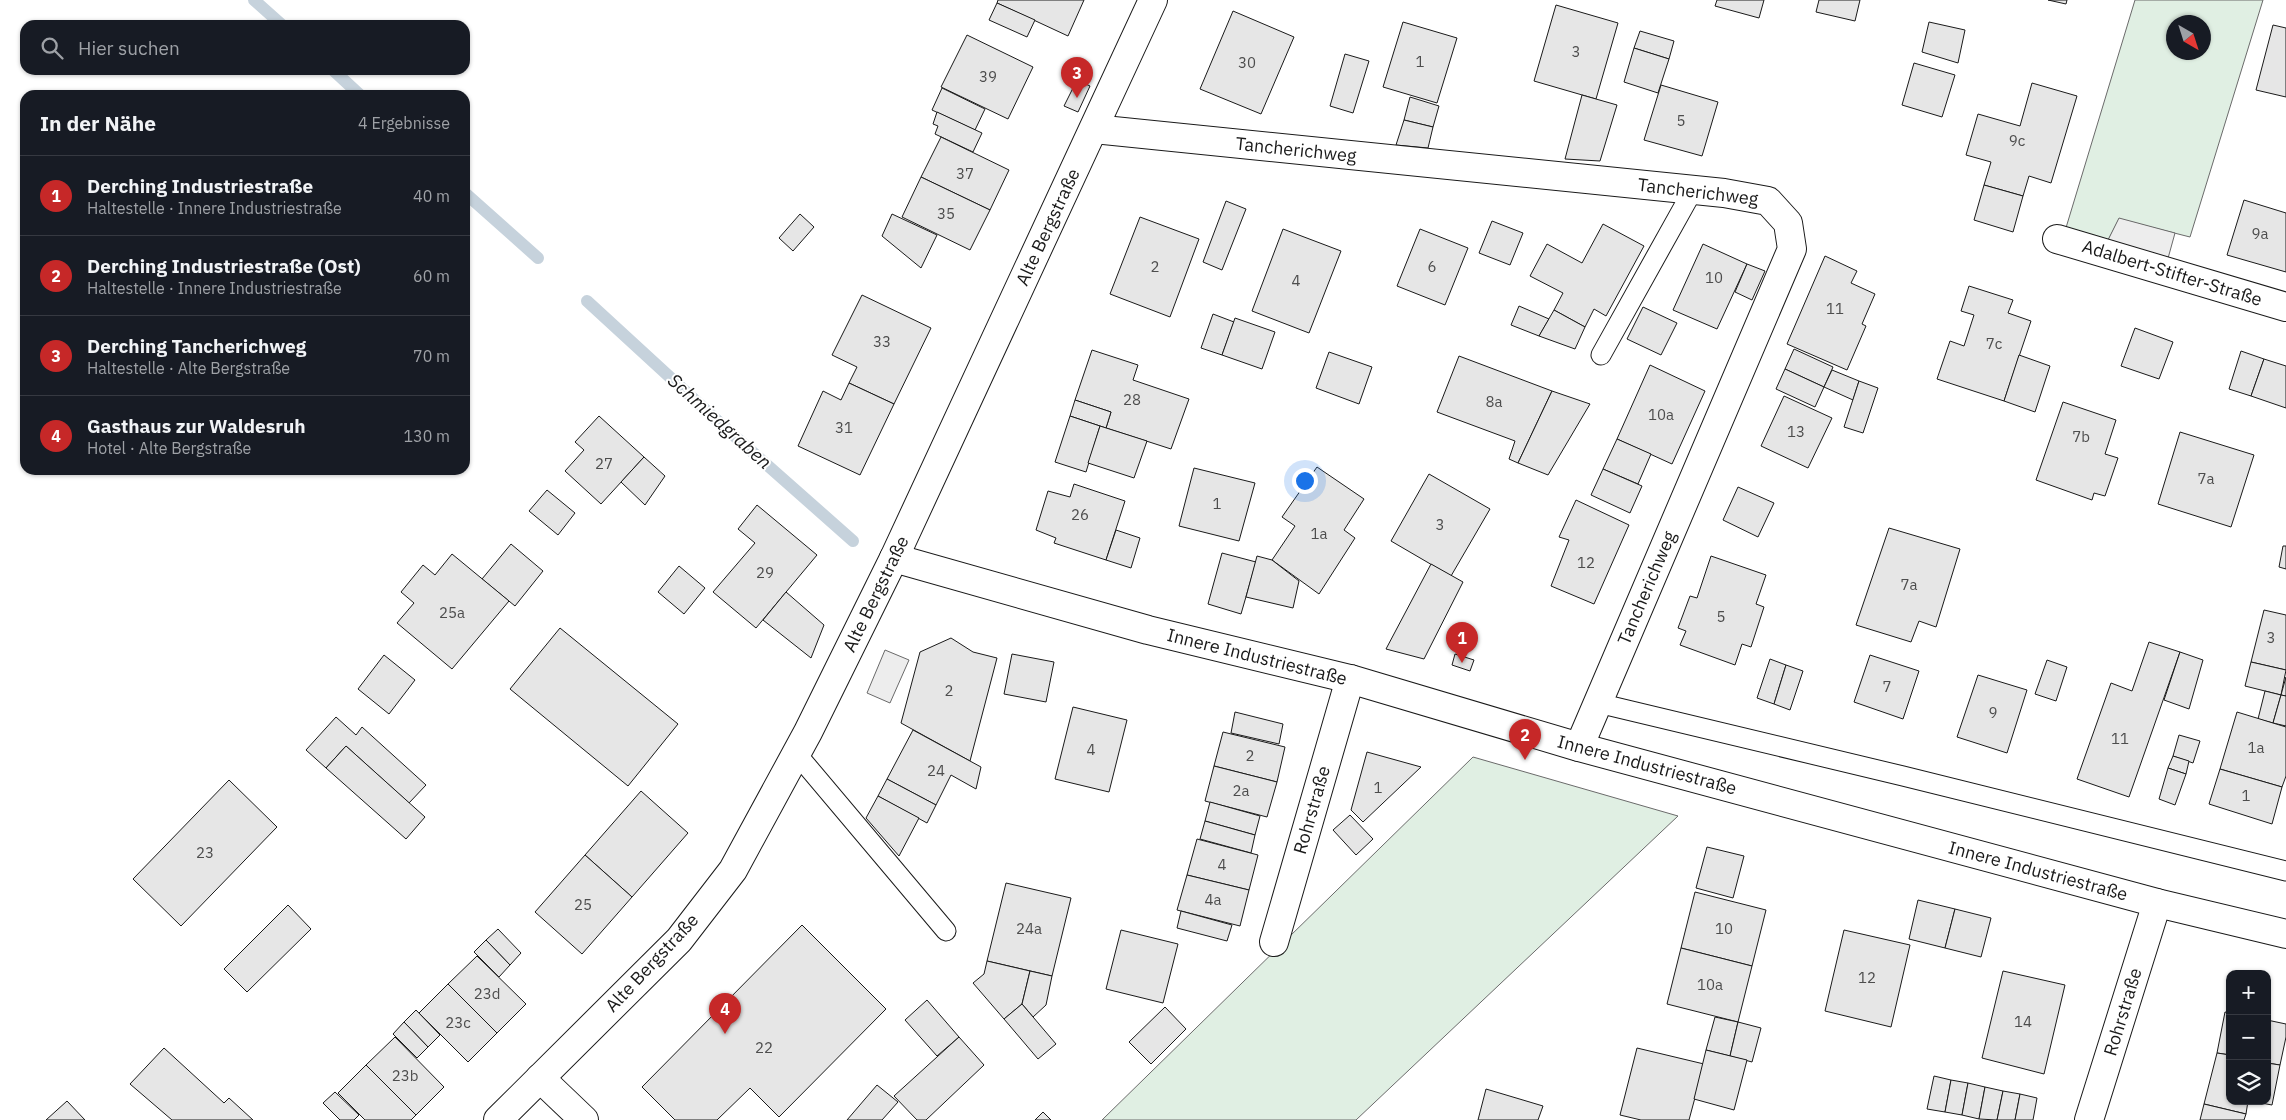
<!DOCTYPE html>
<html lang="de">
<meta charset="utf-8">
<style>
:root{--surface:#171b24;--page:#242831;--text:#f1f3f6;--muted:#9ea1a6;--line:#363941;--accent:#c62828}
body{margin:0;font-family:"IBM Plex Sans",sans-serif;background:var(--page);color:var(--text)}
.controls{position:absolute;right:15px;bottom:15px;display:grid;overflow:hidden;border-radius:10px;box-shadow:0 1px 4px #0004}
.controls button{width:45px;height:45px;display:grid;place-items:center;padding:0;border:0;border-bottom:1px solid var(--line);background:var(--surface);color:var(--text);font:25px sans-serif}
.compass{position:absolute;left:2166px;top:15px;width:45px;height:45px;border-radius:50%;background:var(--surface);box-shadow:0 1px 4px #0004;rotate:141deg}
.you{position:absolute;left:1304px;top:480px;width:18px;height:18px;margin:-12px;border:4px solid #fff;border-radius:50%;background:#1a73e8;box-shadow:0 0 0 8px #1a73e833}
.badge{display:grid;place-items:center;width:32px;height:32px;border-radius:50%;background:var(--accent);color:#fff;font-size:16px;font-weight:700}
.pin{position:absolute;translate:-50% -41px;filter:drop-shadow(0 1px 2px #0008)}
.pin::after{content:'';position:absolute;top:26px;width:18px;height:15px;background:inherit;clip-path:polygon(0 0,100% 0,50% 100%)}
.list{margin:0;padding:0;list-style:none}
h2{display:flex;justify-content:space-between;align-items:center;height:65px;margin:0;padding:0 20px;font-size:21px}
h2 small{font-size:16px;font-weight:400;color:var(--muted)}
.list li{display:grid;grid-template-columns:32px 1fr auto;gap:15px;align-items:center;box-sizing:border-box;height:80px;padding:0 20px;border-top:1px solid var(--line)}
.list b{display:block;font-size:19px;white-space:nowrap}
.list p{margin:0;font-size:16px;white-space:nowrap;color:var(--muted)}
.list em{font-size:16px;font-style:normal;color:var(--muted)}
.icon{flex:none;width:28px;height:28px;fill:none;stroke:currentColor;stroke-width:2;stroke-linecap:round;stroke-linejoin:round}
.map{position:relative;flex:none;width:2286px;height:1120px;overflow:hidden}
.search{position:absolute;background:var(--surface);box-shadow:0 1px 4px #0004;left:20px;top:20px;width:450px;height:55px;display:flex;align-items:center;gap:12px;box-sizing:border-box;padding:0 18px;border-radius:15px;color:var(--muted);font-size:19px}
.panel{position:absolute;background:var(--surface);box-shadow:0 1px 4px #0004;left:20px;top:90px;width:450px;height:385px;border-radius:15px}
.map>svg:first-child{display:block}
.green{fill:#e0efe3;stroke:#6a6a6a;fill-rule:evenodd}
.parking{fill:#ededed;stroke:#6a6a6a}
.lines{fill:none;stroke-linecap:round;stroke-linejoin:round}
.stream{stroke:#c6d2dc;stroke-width:12}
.building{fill:#e6e6e6;stroke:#1a1a1a}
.service-casing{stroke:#1a1a1a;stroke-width:21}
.minor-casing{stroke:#1a1a1a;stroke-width:30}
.service{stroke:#fff;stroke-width:19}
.minor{stroke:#fff;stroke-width:28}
.labels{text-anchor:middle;stroke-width:4;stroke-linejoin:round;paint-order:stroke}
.number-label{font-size:15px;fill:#4d4d4d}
.street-label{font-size:18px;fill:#1a1a1a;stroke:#fff}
.water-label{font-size:19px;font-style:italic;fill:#1a1a1a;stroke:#fff}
</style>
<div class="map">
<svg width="2286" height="1120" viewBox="0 0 2286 1120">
<rect width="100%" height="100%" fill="#fff"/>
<!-- green -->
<g class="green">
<path d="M2135 0H2263L2190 237 2119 219 2105 246 2065 231ZM2174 22H2204V52H2174Z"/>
<polygon points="1473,757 1678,816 1356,1120 1102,1120"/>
</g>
<!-- parking -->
<g class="parking">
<polygon points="2119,218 2175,233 2167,262 2105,246"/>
<polygon points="885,650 909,660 890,703 867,693"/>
</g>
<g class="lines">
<!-- stream -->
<g class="stream">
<polyline points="254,0 282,25"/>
<polyline points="333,70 360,95"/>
<polyline points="465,193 538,258"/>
<polyline points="587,301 722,425 853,541"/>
</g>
</g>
<!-- building -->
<g class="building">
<polygon points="998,0 1084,0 1068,36 997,3"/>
<polygon points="1717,0 1764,0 1759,18 1715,6"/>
<polygon points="1819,0 1860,0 1855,21 1816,12"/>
<polygon points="2048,0 2067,0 2066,4"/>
<polygon points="997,3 1035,20 1027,37 989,20"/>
<polygon points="1556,5 1618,23 1596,99 1534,81"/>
<polygon points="1233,11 1294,37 1261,114 1200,89"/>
<polygon points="1403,22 1457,38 1437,103 1383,87"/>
<polygon points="1929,22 1965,30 1958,63 1922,52"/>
<polygon points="2273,25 2286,28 2286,97 2256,90"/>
<polygon points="1640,31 1674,41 1669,59 1634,48"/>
<polygon points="967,35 1033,67 1008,119 941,87"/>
<polygon points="1634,48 1669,59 1658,93 1624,82"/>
<polygon points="1345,54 1369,61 1353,113 1330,106"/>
<polygon points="1914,63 1955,75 1942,117 1902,105"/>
<polygon points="1077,80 1090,86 1078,112 1064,106"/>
<polygon points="2032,83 2077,96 2051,183 2029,176 2023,196 1984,185 1991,162 1966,155 1978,114 2020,126"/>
<polygon points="1661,85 1718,102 1702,156 1644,140"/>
<polygon points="942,88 985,109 975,130 932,110"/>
<polygon points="1582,95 1617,105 1600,161 1565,159"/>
<polygon points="1410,97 1439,106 1433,127 1404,120"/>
<polygon points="937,112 982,133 973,152 935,134 938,126 933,124"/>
<polygon points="1404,120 1433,127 1428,148 1396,145"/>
<polygon points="941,137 1009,170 990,210 921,177"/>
<polygon points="921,177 990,210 970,250 902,217"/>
<polygon points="1984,185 2023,196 2013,232 1974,220"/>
<polygon points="2244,200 2286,213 2286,272 2227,255"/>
<polygon points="1226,201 1246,209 1222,270 1203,262"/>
<polygon points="800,214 814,227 793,251 779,238"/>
<polygon points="892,214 937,235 921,268 882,236"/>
<polygon points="1140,217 1199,239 1170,317 1110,294"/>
<polygon points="1492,221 1523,233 1510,265 1479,253"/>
<polygon points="1603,224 1644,246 1606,316 1594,309 1585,327 1554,310 1563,293 1530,276 1547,244 1582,263"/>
<polygon points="1283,229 1341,251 1309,333 1252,311"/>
<polygon points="1420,229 1468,248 1445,305 1397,286"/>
<polygon points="1703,244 1747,264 1717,329 1673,310"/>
<polygon points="1825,256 1857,271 1851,283 1875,294 1862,324 1866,326 1847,370 1787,344"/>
<polygon points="1747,264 1765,271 1752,300 1735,292"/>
<polygon points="1969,286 2013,300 2008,313 2031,321 2004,401 1937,379 1950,341 1964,346 1974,315 1961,311"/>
<polygon points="862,295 931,328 894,404 849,383 857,367 832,355"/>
<polygon points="1519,306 1549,319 1539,336 1511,325"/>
<polygon points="1643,307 1677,323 1661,355 1627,339"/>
<polygon points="1554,310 1585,327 1575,349 1539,336"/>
<polygon points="1213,314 1234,322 1222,355 1201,348"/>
<polygon points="1235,318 1275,332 1262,369 1222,355"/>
<polygon points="2135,328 2173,342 2159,379 2121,366"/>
<polygon points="1794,349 1833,367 1824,387 1785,369"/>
<polygon points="1092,350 1138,365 1133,380 1189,399 1171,449 1106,428 1111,412 1075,400"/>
<polygon points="2241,351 2264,359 2251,396 2229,389"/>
<polygon points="1329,352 1372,367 1359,404 1316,388"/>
<polygon points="2019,355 2050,366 2035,412 2004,401"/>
<polygon points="1459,356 1552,391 1518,463 1509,459 1515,441 1437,412"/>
<polygon points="2264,359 2286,366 2286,408 2251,396"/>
<polygon points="1650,365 1705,391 1672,464 1617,439"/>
<polygon points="1785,369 1824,387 1815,407 1776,389"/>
<polygon points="1832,370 1859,381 1853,400 1824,387"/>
<polygon points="1859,381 1878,388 1863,433 1844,427"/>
<polygon points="849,383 894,404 860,475 798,446 823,391 841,400"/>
<polygon points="1552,391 1590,404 1548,475 1518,463"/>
<polygon points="1784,396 1832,418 1808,468 1761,446"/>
<polygon points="1075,400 1111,412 1106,428 1070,416"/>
<polygon points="2063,402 2116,420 2105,454 2118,458 2105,496 2094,493 2092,500 2036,480"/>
<polygon points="599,416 644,457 601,504 565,471 584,450 575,442"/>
<polygon points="1070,416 1100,426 1086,472 1055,462"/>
<polygon points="1100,426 1147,441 1134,478 1088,463"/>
<polygon points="2180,432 2254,455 2231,527 2158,504"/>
<polygon points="1617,439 1651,454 1638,484 1603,469"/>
<polygon points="644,457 665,476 645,505 621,482"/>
<polygon points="1317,467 1364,499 1344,530 1355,538 1319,594 1272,560 1295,526 1282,517"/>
<polygon points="1194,468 1255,483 1239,541 1179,526"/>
<polygon points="1603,469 1642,486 1630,513 1591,495"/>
<polygon points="1429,474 1490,509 1451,576 1391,541"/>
<polygon points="1074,484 1125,501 1106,560 1054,543 1056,538 1036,530 1048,491 1070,497"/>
<polygon points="1738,487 1774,503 1758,537 1723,520"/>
<polygon points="547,490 575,513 558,535 529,511"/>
<polygon points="1576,500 1629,525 1594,604 1551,586 1569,540 1559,537"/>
<polygon points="757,505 817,555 756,628 713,592 755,543 738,529"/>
<polygon points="1889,528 1960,549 1936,627 1919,621 1911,642 1856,625"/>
<polygon points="1116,530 1140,538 1131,568 1106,560"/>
<polygon points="511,544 543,571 515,606 482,579"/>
<polygon points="2283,546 2286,546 2286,569 2279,567"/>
<polygon points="1222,553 1256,562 1241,614 1208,604"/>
<polygon points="452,554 509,601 452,669 397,623 414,603 401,592 423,565 435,575"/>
<polygon points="1257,556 1272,560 1299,581 1293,608 1246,597"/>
<polygon points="1711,556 1766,575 1756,604 1764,607 1751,647 1742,644 1735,665 1680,645 1686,631 1678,628 1690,596 1697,598"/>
<polygon points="1431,564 1463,582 1424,659 1386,649"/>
<polygon points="679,566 705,588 684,614 658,592"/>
<polygon points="786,592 824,625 811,658 763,620"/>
<polygon points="2264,610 2286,615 2286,670 2251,662"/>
<polygon points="560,628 678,724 628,786 510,689"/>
<polygon points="951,638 973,652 997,658 970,761 901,723 920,652"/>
<polygon points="2149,642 2180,652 2129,797 2077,779 2111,683 2132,691"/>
<polygon points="2180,652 2203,660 2189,709 2164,700"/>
<polygon points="1012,654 1054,662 1046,702 1004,694"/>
<polygon points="1455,654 1474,660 1470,671 1452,665"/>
<polygon points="384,655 415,680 389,714 358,689"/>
<polygon points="1870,655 1919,671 1903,719 1854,702"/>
<polygon points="1770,659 1786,665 1774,704 1757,698"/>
<polygon points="2047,660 2067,667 2056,701 2035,694"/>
<polygon points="2251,662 2286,670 2281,695 2245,686"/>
<polygon points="1786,665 1803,671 1790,710 1774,704"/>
<polygon points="1978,675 2027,690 2007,753 1957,737"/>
<polygon points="2286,677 2286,696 2281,695"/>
<polygon points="2265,691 2281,695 2273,723 2258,719"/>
<polygon points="2281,695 2286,696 2286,726 2273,723"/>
<polygon points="1073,707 1127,720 1109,792 1055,779"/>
<polygon points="1235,712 1283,724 1279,744 1231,733"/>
<polygon points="2237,712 2286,727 2286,776 2282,787 2220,769"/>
<polygon points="336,717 356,735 362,727 426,785 409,803 346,746 326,768 306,750"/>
<polygon points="913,730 981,767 976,789 951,775 936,805 887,779"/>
<polygon points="1223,732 1285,747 1277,782 1214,766"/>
<polygon points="2179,735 2200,741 2193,763 2173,756"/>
<polygon points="346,746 425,817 406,839 326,768"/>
<polygon points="1367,752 1421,767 1363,822 1351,810"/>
<polygon points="2173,756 2189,761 2186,774 2168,768"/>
<polygon points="1214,766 1277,782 1267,817 1205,801"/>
<polygon points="2168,768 2186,774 2175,805 2159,799"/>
<polygon points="2220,769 2282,787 2272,824 2209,804"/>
<polygon points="887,779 936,805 927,823 878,796"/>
<polygon points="229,780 277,827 181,926 133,879"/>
<polygon points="641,791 688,833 632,897 585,855"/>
<polygon points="878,796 919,818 899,856 866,818"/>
<polygon points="1210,802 1260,816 1255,835 1205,821"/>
<polygon points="1350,815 1373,839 1356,855 1333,830"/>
<polygon points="1205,821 1255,835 1251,853 1200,839"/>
<polygon points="1197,839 1258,855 1249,890 1187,875"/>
<polygon points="1707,847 1744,856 1733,898 1696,888"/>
<polygon points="585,855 632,897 582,954 535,912"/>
<polygon points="1187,875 1249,890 1240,926 1177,910"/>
<polygon points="1006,883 1071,898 1052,976 987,961"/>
<polygon points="1695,892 1766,910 1752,966 1681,948"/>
<polygon points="1918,900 1955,909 1945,948 1909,939"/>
<polygon points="288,905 311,929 247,992 224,969"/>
<polygon points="1955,909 1991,918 1981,957 1945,948"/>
<polygon points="1181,911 1232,925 1227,941 1177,928"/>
<polygon points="802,925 886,1009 779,1117 750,1088 717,1120 675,1120 642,1087"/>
<polygon points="498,929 521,953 510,965 486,940"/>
<polygon points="1121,930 1178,944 1163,1003 1106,989"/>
<polygon points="1844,930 1910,945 1891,1027 1825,1011"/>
<polygon points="486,940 510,965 499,977 474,952"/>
<polygon points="1681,948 1752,966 1738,1022 1667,1004"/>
<polygon points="477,956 526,1004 497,1033 448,984"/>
<polygon points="987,961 1030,971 1022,1004 1004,1019 973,983 984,974"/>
<polygon points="1030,971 1052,976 1046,1005 1033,1017 1022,1004"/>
<polygon points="2003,971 2065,985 2044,1074 1982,1058"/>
<polygon points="448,984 497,1033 468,1062 419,1013"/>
<polygon points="927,1000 959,1037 937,1056 905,1020"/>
<polygon points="1022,1004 1056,1044 1038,1059 1004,1019"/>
<polygon points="1165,1007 1186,1029 1151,1064 1129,1042"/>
<polygon points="416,1010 440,1035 428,1047 404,1022"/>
<polygon points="2225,1012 2230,1013 2230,1055 2217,1053"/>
<polygon points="1715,1017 1738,1022 1730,1056 1706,1050"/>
<polygon points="2267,1020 2286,1024 2286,1037 2280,1065 2267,1063"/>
<polygon points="404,1022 428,1047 417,1058 393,1034"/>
<polygon points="1738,1022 1761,1028 1752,1062 1730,1056"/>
<polygon points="395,1037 444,1087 416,1115 366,1065"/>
<polygon points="959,1037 984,1065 926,1120 917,1120 894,1096"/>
<polygon points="164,1048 224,1103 229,1098 253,1120 172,1120 130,1084"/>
<polygon points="1637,1048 1704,1064 1689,1120 1641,1120 1620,1115"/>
<polygon points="1706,1050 1747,1060 1734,1110 1694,1099"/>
<polygon points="2217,1053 2230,1055 2230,1101 2248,1101 2246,1114 2204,1104"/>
<polygon points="2267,1063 2280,1065 2272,1105 2250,1101 2267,1101"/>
<polygon points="366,1065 416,1115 411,1120 365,1120 338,1093"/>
<polygon points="1934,1076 1951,1080 1945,1112 1927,1109"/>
<polygon points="1951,1080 1968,1083 1962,1115 1945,1112"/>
<polygon points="1968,1083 1985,1087 1979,1119 1962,1115"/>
<polygon points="877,1085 898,1102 882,1120 847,1120"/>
<polygon points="1985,1087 2003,1091 1997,1120 1979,1119"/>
<polygon points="1486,1089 1543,1106 1538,1120 1478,1120"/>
<polygon points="2003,1091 2020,1094 2015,1120 1997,1120"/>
<polygon points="335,1092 359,1115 354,1120 340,1120 323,1103"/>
<polygon points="2020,1094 2037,1098 2033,1120 2015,1120"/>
<polygon points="67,1101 85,1120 46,1120"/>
<polygon points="2204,1104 2246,1114 2244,1120 2200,1120"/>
<polygon points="1043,1112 1051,1120 1035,1120"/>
</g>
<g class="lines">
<!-- service casing -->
<g class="service-casing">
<g id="service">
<polyline points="1601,355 1693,190"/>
<polyline points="1598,703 1903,776 2286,871"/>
<polyline points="796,753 946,931"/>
</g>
</g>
<!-- minor casing -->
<g class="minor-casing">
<g id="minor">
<polyline points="1094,129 1724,193 1768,201 1788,223 1792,249 1579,747"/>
<polyline points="2057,239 2286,307"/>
<polyline points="894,558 1148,630 1350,679 1579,747 2157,903 2286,934"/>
<polyline points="1274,942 1350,679"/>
<polyline points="540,1078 584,1120"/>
<polyline points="498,1120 679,940 733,870 808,732 894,558 1153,0"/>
<polyline points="2089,1120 2157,903"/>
</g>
</g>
<!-- service -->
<use href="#service" class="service"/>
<!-- minor -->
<use href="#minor" class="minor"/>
</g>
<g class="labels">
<!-- number labels -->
<g class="number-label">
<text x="1576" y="57">3</text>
<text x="1420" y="67">1</text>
<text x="1247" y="68">30</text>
<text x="988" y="82">39</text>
<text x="1681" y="126">5</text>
<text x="2017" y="146">9c</text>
<text x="965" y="179">37</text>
<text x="946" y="219">35</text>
<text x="2260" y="239">9a</text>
<text x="1155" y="272">2</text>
<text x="1432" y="272">6</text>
<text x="1714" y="283">10</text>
<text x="1296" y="286">4</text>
<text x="1835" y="314">11</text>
<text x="882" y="347">33</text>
<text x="1994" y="349">7c</text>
<text x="1132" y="405">28</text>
<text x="1494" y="407">8a</text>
<text x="1661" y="420">10a</text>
<text x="844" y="433">31</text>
<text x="1796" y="437">13</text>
<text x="2081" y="442">7b</text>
<text x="604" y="469">27</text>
<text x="2206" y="484">7a</text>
<text x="1217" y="509">1</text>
<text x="1080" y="520">26</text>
<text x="1440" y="530">3</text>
<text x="1319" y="539">1a</text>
<text x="1586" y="568">12</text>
<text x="765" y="578">29</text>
<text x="1909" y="590">7a</text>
<text x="452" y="618">25a</text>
<text x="1721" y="622">5</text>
<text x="2271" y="643">3</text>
<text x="1887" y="692">7</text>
<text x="949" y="696">2</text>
<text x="1993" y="718">9</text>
<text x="2120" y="744">11</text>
<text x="2256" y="753">1a</text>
<text x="1091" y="755">4</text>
<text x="1250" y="761">2</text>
<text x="936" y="776">24</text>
<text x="1378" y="793">1</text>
<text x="1241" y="796">2a</text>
<text x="2246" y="801">1</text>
<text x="205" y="858">23</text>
<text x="1222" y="870">4</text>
<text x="1213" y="905">4a</text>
<text x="583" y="910">25</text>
<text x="1029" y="934">24a</text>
<text x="1724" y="934">10</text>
<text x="1867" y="983">12</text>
<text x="1710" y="990">10a</text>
<text x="487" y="999">23d</text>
<text x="2023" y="1027">14</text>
<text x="458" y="1028">23c</text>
<text x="764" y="1053">22</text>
<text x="405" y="1081">23b</text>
</g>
<!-- street labels -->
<g class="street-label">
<text transform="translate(1296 150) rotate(6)" y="6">Tancherichweg</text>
<text transform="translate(1698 192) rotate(7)" y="6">Tancherichweg</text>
<text transform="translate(1048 227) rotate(-65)" y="6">Alte Bergstraße</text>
<text transform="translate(2172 273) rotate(17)" y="6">Adalbert-Stifter-Straße</text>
<text transform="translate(1647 588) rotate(-67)" y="6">Tancherichweg</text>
<text transform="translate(876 594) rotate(-64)" y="6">Alte Bergstraße</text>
<text transform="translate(1257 657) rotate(14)" y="6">Innere Industriestraße</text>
<text transform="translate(1647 765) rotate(15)" y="6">Innere Industriestraße</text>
<text transform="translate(1312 810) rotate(-74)" y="6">Rohrstraße</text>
<text transform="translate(2038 871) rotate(15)" y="6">Innere Industriestraße</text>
<text transform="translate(652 963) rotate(-47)" y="6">Alte Bergstraße</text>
<text transform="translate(2123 1012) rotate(-73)" y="6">Rohrstraße</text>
</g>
<!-- water labels -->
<g class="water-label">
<text transform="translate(720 421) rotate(42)" y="7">Schmiedgraben</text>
</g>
</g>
</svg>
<div class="controls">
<button>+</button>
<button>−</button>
<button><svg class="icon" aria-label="layers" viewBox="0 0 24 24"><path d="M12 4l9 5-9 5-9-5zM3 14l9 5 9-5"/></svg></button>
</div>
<svg class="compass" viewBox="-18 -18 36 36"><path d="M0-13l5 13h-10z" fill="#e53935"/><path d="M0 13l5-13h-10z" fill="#9ea1a6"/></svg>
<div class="you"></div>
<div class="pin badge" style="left:1462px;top:663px">1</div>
<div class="pin badge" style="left:1525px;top:760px">2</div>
<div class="pin badge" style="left:1077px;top:98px">3</div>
<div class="pin badge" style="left:725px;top:1034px">4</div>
<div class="search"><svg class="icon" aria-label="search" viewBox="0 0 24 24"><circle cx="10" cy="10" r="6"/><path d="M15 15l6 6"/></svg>Hier suchen</div>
<section class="panel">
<h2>In der Nähe<small>4 Ergebnisse</small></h2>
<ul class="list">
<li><span class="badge">1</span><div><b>Derching Industriestraße</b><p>Haltestelle · Innere Industriestraße</p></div><em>40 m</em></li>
<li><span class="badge">2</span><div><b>Derching Industriestraße (Ost)</b><p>Haltestelle · Innere Industriestraße</p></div><em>60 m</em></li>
<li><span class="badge">3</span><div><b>Derching Tancherichweg</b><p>Haltestelle · Alte Bergstraße</p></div><em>70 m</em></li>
<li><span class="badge">4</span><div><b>Gasthaus zur Waldesruh</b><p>Hotel · Alte Bergstraße</p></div><em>130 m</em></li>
</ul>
</section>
</div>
